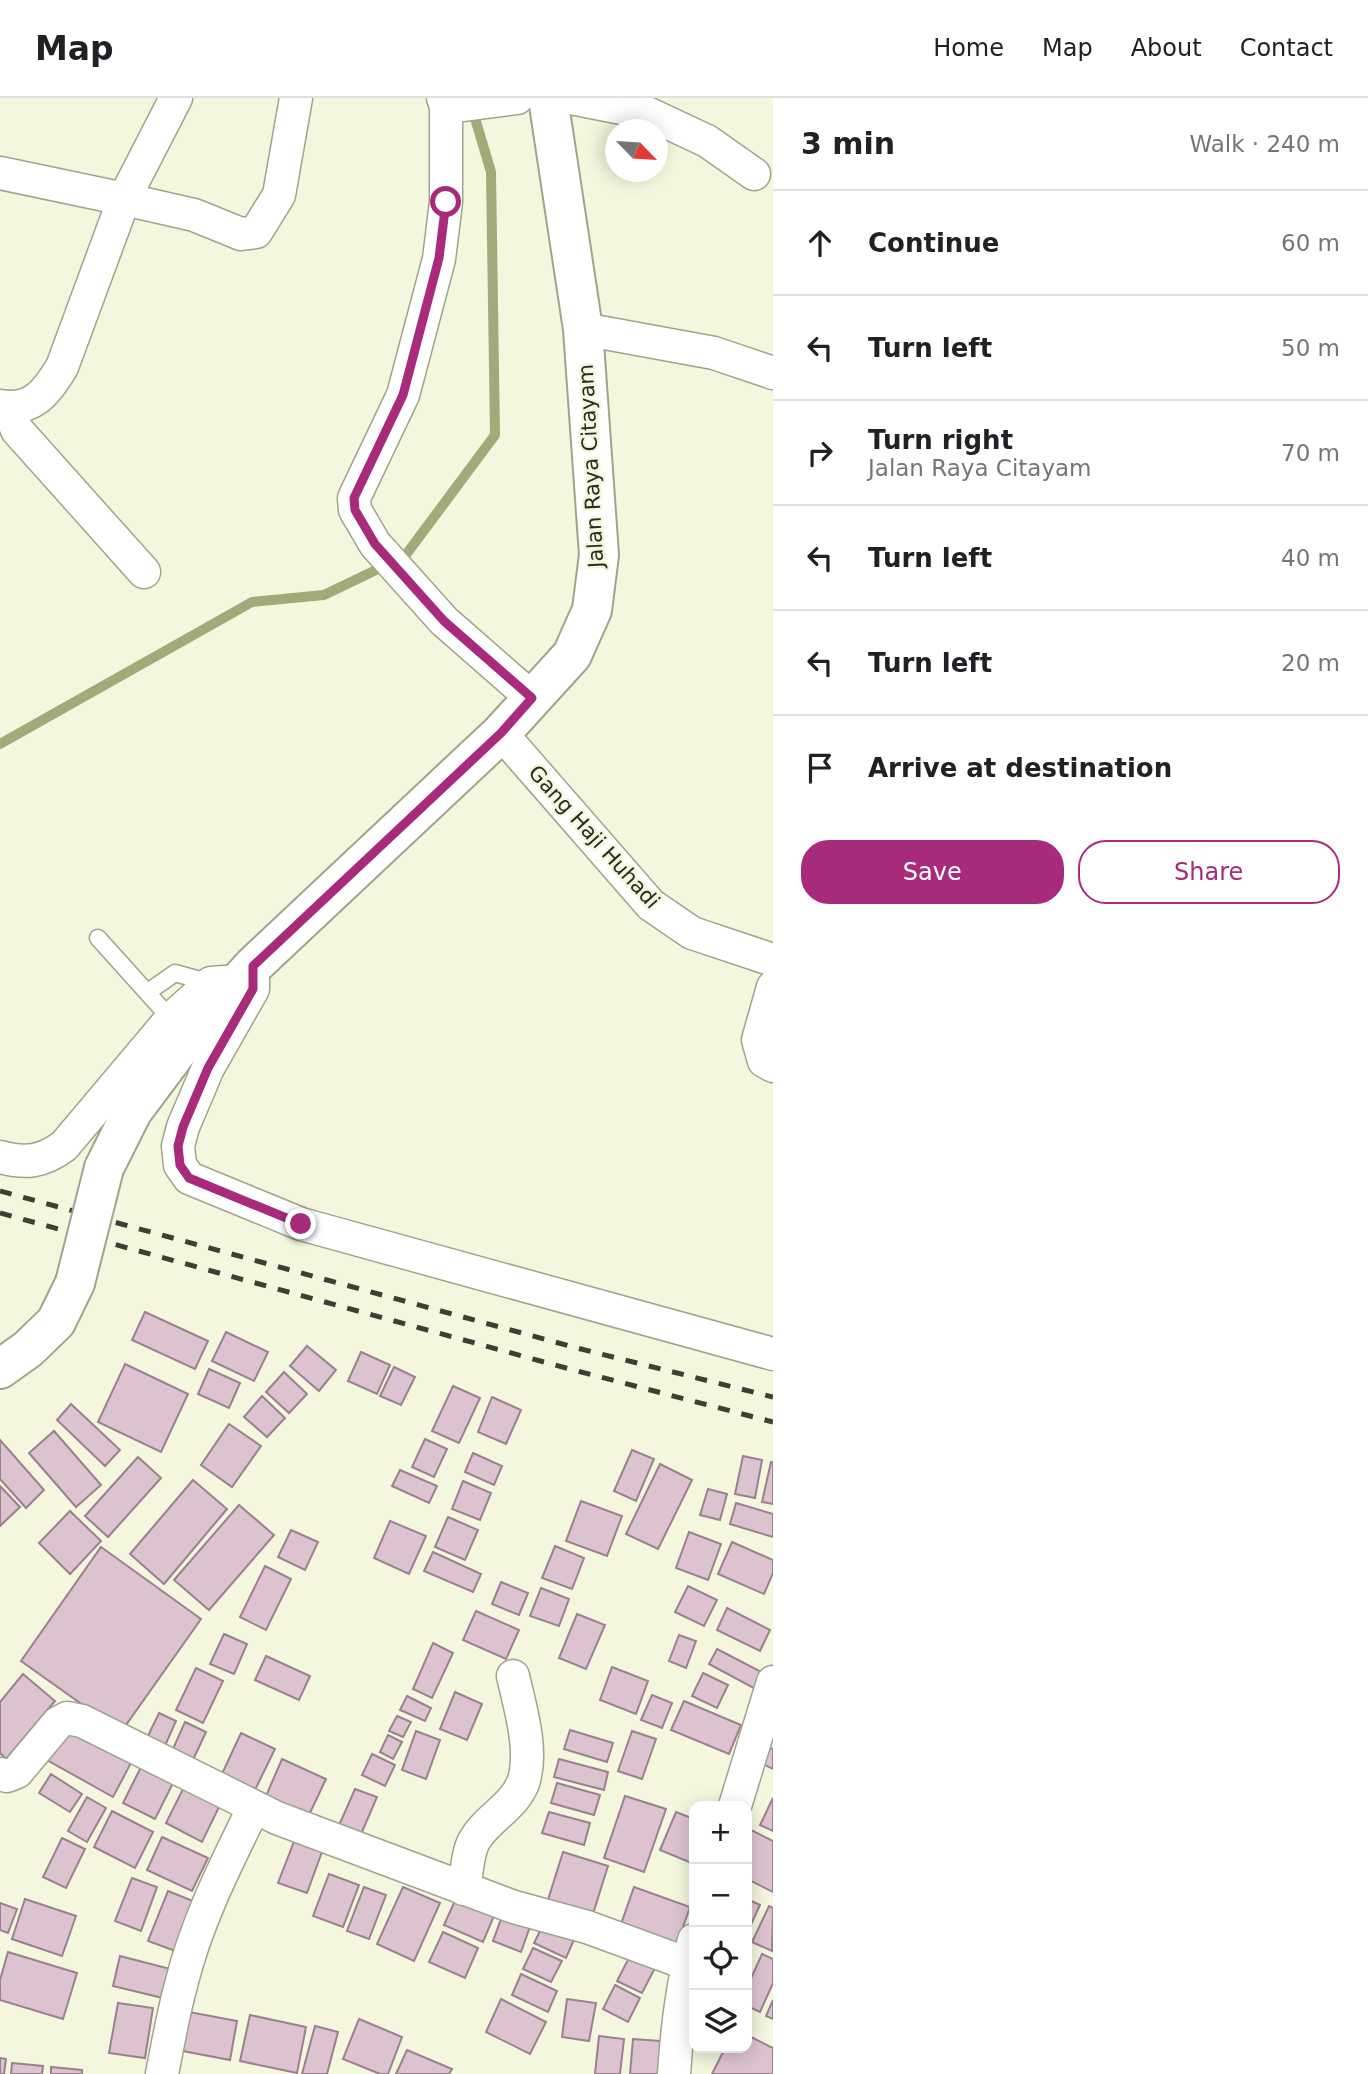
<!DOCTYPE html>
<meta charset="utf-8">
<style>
:root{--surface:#fff;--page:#f6f6f6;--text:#202124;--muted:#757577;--line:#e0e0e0;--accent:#a82a7b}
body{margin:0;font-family:"DejaVu Sans",sans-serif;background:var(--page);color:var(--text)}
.controls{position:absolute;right:21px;bottom:21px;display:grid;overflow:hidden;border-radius:14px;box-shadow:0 4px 18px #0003}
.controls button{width:63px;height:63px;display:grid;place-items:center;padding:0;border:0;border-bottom:2px solid var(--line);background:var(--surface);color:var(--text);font:35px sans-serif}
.compass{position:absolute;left:605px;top:21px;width:63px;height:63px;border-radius:50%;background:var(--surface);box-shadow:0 4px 18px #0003;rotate:115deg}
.stop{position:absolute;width:21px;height:21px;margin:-16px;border:5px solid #a82a7b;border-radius:50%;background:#fff}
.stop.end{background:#a82a7b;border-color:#fff;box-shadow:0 2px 7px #0008}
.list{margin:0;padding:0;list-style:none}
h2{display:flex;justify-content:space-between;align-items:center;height:91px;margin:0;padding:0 28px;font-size:30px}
h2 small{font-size:23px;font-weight:400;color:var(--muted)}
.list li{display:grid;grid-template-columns:46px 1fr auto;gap:21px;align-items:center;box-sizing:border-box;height:105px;padding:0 28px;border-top:2px solid var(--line)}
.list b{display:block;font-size:26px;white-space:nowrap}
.list p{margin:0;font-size:23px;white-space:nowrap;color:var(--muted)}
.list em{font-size:23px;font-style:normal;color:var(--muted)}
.actions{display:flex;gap:14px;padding:21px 28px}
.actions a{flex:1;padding:16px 0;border:2px solid var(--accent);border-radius:28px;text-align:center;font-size:24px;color:var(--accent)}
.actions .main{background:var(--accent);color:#fff}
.icon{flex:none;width:38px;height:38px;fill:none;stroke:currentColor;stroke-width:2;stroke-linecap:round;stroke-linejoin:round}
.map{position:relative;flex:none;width:773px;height:1976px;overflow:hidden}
header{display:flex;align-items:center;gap:42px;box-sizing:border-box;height:98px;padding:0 35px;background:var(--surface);border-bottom:2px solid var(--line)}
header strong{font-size:33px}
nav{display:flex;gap:38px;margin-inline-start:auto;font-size:24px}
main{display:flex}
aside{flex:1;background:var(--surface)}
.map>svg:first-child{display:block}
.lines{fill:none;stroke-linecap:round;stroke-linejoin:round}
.stream{stroke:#a4a979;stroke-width:10}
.building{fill:#ddc3d0;stroke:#99818e;stroke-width:2}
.lane-casing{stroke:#a1a48c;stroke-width:19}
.street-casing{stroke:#a1a48c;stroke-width:35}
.primary-casing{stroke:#a1a48c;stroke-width:42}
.lane{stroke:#fff;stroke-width:16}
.street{stroke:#fff;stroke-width:32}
.primary{stroke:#fff;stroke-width:38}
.rail{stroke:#3e3f33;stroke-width:5;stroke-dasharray:12 12;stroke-linecap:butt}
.primary-bridge-casing{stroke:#a1a48c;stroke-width:42;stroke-linecap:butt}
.primary-bridge{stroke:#fff;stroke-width:38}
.route{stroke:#a82a7b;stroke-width:9}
.labels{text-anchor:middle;stroke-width:5;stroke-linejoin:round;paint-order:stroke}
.street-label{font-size:21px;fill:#292a20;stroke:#f4f7dd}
</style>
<header>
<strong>Map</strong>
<nav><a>Home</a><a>Map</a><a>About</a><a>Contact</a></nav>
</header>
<main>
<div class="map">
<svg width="773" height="1976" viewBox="0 0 773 1976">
<rect width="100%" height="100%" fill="#f4f7dd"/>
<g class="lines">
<!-- stream -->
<polyline class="stream" points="0,646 252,504 324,497 405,458 495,337 491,74 472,10"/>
</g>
<!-- building -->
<g class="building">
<polygon points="145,1214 208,1243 195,1271 132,1242"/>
<polygon points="226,1234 268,1254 254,1283 212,1263"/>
<polygon points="307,1248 336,1272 319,1293 290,1268"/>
<polygon points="361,1254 390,1267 377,1296 348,1283"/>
<polygon points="125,1266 188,1296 161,1354 98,1324"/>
<polygon points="394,1269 415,1279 401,1307 380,1298"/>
<polygon points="209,1271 240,1285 229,1310 198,1296"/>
<polygon points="284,1274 307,1296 289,1315 266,1294"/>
<polygon points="453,1288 480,1300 459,1345 432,1333"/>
<polygon points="262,1298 285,1320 267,1339 244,1319"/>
<polygon points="492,1299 521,1312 506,1346 478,1334"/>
<polygon points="71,1306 120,1352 105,1368 57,1322"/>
<polygon points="229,1326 261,1348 232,1389 201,1367"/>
<polygon points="54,1333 101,1387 76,1409 29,1355"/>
<polygon points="425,1341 447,1351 434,1379 412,1369"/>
<polygon points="0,1342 44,1392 26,1410 0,1381"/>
<polygon points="632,1352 654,1361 636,1403 614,1393"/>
<polygon points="473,1355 502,1368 494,1387 465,1374"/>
<polygon points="743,1358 762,1362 755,1400 735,1396"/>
<polygon points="138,1359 161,1380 108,1439 85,1418"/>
<polygon points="771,1364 773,1364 773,1406 762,1404"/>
<polygon points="660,1366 692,1382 658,1451 626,1436"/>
<polygon points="400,1372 437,1388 429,1405 392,1388"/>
<polygon points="193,1382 227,1411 164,1486 130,1456"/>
<polygon points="463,1383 491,1395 480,1422 452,1411"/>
<polygon points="0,1388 20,1409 0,1428"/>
<polygon points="708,1391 727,1396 720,1422 700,1417"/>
<polygon points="581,1403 622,1418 607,1458 566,1443"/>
<polygon points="736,1405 773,1416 773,1439 730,1426"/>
<polygon points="239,1407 274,1437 209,1512 174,1482"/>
<polygon points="70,1413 101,1443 70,1476 39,1445"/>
<polygon points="448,1419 478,1432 465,1462 435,1449"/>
<polygon points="390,1423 426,1438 409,1476 374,1460"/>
<polygon points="291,1432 318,1444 305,1472 278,1459"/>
<polygon points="689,1434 721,1446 708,1482 676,1470"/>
<polygon points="732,1444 773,1462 773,1475 764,1496 718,1476"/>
<polygon points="555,1448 584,1460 572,1491 542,1480"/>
<polygon points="101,1449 201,1521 121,1634 21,1563"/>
<polygon points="433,1454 481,1476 473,1494 424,1473"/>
<polygon points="265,1468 291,1481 266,1532 240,1519"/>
<polygon points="501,1484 528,1495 519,1517 492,1506"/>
<polygon points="688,1488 717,1502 704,1528 675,1514"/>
<polygon points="541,1490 569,1501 559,1528 530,1518"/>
<polygon points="727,1510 770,1532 760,1553 717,1532"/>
<polygon points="476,1513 519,1532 506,1561 463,1542"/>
<polygon points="577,1516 605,1527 586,1571 559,1560"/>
<polygon points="224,1536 247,1546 234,1576 210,1566"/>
<polygon points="679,1537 696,1543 686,1570 669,1563"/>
<polygon points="433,1545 453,1555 432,1600 413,1591"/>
<polygon points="717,1551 769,1578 761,1594 709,1566"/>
<polygon points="266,1558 310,1578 299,1602 255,1582"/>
<polygon points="612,1569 648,1583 636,1616 600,1602"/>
<polygon points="196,1570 223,1583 203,1625 176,1612"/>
<polygon points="703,1575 728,1587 717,1610 692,1598"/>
<polygon points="23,1576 55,1603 6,1661 0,1655 0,1604"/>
<polygon points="455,1594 482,1606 467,1642 440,1631"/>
<polygon points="652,1597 672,1605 662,1630 641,1622"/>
<polygon points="407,1598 431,1610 425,1623 400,1612"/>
<polygon points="684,1603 741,1627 729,1656 671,1632"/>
<polygon points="159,1615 176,1623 164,1650 146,1642"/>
<polygon points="397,1618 411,1624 403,1639 389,1633"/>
<polygon points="185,1624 206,1634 192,1664 172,1653"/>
<polygon points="67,1626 132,1663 113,1699 47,1662"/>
<polygon points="570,1632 613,1645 607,1664 564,1651"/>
<polygon points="416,1633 440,1642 426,1681 402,1672"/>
<polygon points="632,1633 656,1641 642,1681 618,1673"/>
<polygon points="241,1635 275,1651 253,1696 220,1680"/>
<polygon points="388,1637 402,1644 393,1661 380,1654"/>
<polygon points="766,1648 773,1651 773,1671 759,1664"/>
<polygon points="372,1656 395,1667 385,1688 362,1677"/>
<polygon points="282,1661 326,1681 309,1717 266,1698"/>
<polygon points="559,1661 608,1674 604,1692 554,1679"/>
<polygon points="142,1667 174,1683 155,1721 123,1705"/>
<polygon points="51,1676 82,1696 70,1714 39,1695"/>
<polygon points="557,1685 600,1697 594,1717 551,1705"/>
<polygon points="184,1689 220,1707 202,1744 166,1725"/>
<polygon points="355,1691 377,1699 359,1741 337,1732"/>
<polygon points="625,1698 666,1711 644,1774 604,1760"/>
<polygon points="87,1699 106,1710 87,1744 68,1733"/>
<polygon points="773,1700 773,1733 760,1727"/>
<polygon points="112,1713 153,1734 135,1770 94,1749"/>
<polygon points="549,1714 590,1725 584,1747 542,1735"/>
<polygon points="676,1714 694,1721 694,1766 660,1752"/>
<polygon points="747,1730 773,1743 773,1794 747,1781"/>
<polygon points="162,1739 208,1760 192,1793 147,1772"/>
<polygon points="62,1740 85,1751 66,1790 43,1779"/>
<polygon points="295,1741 323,1751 307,1795 278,1785"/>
<polygon points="563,1754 608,1768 592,1819 547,1805"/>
<polygon points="329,1776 359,1787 343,1829 313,1818"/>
<polygon points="132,1780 157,1789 141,1833 115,1823"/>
<polygon points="364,1789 386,1797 369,1841 347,1833"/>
<polygon points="403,1789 440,1805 414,1863 377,1846"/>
<polygon points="634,1789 690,1809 675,1852 619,1832"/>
<polygon points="168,1793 198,1805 178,1854 148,1843"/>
<polygon points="458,1796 496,1813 483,1844 444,1827"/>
<polygon points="25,1801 76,1818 62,1858 12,1841"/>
<polygon points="747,1801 760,1807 747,1835"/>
<polygon points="0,1805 17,1811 8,1835 0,1832"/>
<polygon points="769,1808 773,1810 772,1853 752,1844"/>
<polygon points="504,1813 532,1823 521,1854 493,1843"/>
<polygon points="545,1823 576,1837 566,1860 534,1845"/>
<polygon points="443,1834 478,1850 465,1880 429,1864"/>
<polygon points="533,1850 562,1863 551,1884 523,1871"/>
<polygon points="8,1854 77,1875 63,1921 0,1902 0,1882"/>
<polygon points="631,1856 656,1868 642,1895 617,1883"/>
<polygon points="762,1856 773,1861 773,1885 760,1914 747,1908 747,1889"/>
<polygon points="120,1858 178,1873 171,1902 113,1888"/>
<polygon points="521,1876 557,1893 548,1914 512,1897"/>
<polygon points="615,1887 640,1900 628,1924 603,1911"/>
<polygon points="501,1901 546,1924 530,1956 486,1934"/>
<polygon points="567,1901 596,1905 589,1943 562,1939"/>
<polygon points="773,1902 773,1921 766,1918"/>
<polygon points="118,1905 153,1910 145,1960 109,1955"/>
<polygon points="184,1913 237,1923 230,1962 177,1952"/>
<polygon points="250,1917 306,1929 297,1975 240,1963"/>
<polygon points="359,1921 402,1939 388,1976 380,1976 343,1961"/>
<polygon points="315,1928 338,1934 327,1976 302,1976"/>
<polygon points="747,1937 773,1950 773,1976 712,1976 725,1950 747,1950"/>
<polygon points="599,1938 624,1941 620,1976 595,1976"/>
<polygon points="633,1941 673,1944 670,1976 630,1976"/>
<polygon points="407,1952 452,1971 449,1976 396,1976"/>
<polygon points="0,1960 6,1961 4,1976 0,1976"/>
<polygon points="12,1965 43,1968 42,1976 11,1976"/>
<polygon points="51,1969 82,1972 82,1976 51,1976"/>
</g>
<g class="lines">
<!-- lane casing -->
<g class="lane-casing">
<g id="lane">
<polyline points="98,840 171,921"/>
<polyline points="148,894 175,875 211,885"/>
</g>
</g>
<!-- street casing -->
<g class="street-casing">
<g id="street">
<polyline points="443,0 446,8 446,104 439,161 403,297 354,400 355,412 375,446 444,523 532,600"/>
<polyline points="571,0 647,15 707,43 754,76"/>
<polyline points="446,8 456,8 517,0"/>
<polyline points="0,75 124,101 176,0"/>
<polyline points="583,231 714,255 773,275"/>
<path d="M0 308C32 314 47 294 62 269L124 101 194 117 241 136 256 134 279 97 296 0"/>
<polyline points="8,309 17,332 144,474"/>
<polyline points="501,635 651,807 692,835 773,862"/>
<polyline points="253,868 253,891 208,970 183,1029 178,1048 180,1067 189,1080 301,1126 773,1256"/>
<polyline points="773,889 758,942 764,963 773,968"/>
<path d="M0 1059C26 1066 42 1064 64 1048L171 921 211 885 238 883"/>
<polyline points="0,1676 7,1678 17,1674 58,1625 67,1620 82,1623 277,1720 514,1809 587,1829 688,1866"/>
<polyline points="735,1708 773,1584"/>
<path d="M464 1791C467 1776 467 1756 474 1743 487 1720 513 1710 523 1685 534 1654 520 1609 513 1578"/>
<path d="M162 1976C168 1946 173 1916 181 1887 196 1825 226 1766 254 1709"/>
<path d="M674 1976C677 1930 682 1886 694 1842"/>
</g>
</g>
<!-- primary casing -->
<g class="primary-casing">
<g id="primary">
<polyline points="104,1070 132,1014 185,943 253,868 501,635 572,557 592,512 599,457 583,231 548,0"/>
<polyline points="0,1271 28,1251 56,1224 75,1185"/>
</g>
</g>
<!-- lane -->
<use href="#lane" class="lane"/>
<!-- street -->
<use href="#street" class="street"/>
<!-- primary -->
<use href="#primary" class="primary"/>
<!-- rail -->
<g class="rail">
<polyline points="0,1093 577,1250 773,1299"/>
<polyline points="0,1115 566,1270 773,1324"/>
</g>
<!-- primary-bridge casing -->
<g class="primary-bridge-casing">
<polyline id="primary-bridge" points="75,1185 104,1070"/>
</g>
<!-- primary-bridge -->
<use href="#primary-bridge" class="primary-bridge"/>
</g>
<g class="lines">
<!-- route -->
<polyline class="route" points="301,1126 189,1080 180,1067 178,1048 183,1029 208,970 253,891 253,868 501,635 532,600 444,523 375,446 355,412 354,400 403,297 439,160 446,104"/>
</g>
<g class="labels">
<!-- street labels -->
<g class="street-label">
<text transform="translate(591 368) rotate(-93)" y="7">Jalan Raya Citayam</text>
<text transform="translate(594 739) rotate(48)" y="7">Gang Haji Huhadi</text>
</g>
</g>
</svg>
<div class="controls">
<button>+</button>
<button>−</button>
<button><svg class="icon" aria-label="locate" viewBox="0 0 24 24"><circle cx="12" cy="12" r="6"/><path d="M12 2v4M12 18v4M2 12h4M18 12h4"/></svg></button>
<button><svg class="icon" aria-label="layers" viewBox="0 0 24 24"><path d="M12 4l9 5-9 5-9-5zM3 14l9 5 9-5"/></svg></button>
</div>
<svg class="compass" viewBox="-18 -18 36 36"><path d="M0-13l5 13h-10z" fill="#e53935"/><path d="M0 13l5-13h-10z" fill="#757577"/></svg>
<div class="stop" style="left:446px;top:104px"></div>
<div class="stop end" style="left:301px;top:1126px"></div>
</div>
<aside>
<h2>3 min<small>Walk · 240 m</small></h2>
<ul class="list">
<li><svg class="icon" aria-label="ahead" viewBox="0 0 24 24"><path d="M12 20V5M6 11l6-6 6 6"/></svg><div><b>Continue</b></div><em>60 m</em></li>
<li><svg class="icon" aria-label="left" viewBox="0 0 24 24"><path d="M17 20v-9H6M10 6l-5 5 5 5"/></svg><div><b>Turn left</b></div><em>50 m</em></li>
<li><svg class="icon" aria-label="right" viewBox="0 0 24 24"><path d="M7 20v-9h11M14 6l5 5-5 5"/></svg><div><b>Turn right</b><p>Jalan Raya Citayam</p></div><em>70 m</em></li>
<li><svg class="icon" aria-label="left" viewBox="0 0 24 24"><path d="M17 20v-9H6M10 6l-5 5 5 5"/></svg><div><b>Turn left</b></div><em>40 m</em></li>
<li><svg class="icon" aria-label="left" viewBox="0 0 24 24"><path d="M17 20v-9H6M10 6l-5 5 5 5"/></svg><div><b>Turn left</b></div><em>20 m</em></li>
<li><svg class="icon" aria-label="arrive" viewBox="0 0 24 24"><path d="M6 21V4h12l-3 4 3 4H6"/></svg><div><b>Arrive at destination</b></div></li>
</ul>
<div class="actions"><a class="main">Save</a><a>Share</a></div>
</aside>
</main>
